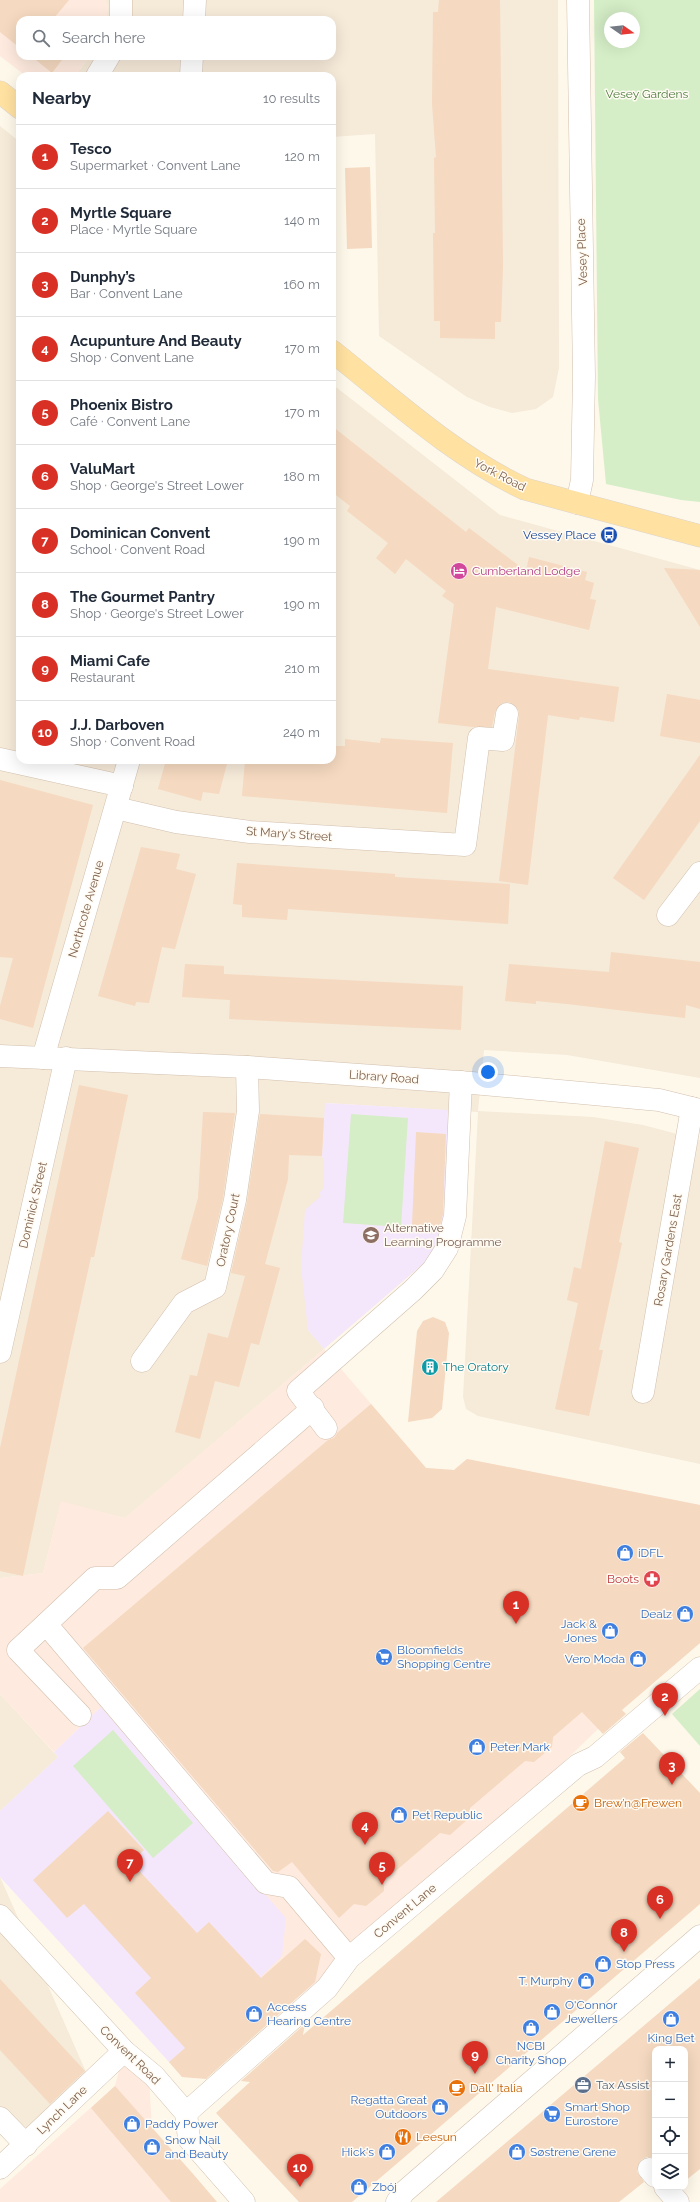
<!DOCTYPE html>
<meta charset="utf-8">
<style>
:root{--surface:#fff;--page:#f6f6f7;--text:#1f2937;--muted:#747a83;--line:#e0e1e3;--accent:#d93025}
body{margin:0;font-family:Raleway,sans-serif;background:var(--page);color:var(--text)}
.controls{position:absolute;right:12px;bottom:12px;display:grid;overflow:hidden;border-radius:8px;box-shadow:0 4px 16px #0002}
.controls button{width:36px;height:36px;display:grid;place-items:center;padding:0;border:0;border-bottom:1px solid var(--line);background:var(--surface);color:var(--text);font:20px sans-serif}
.compass{position:absolute;left:604px;top:12px;width:36px;height:36px;border-radius:50%;background:var(--surface);box-shadow:0 4px 16px #0002;rotate:104deg}
.you{position:absolute;left:488px;top:1072px;width:14px;height:14px;margin:-10px;border:3px solid #fff;border-radius:50%;background:#1a73e8;box-shadow:0 0 0 6px #1a73e833}
.badge{display:grid;place-items:center;width:26px;height:26px;border-radius:50%;background:var(--accent);color:#fff;font-size:13px;font-weight:700}
.pin{position:absolute;translate:-50% -33px;filter:drop-shadow(0 1px 2px #0008)}
.pin::after{content:'';position:absolute;top:21px;width:14px;height:12px;background:inherit;clip-path:polygon(0 0,100% 0,50% 100%)}
.list{margin:0;padding:0;list-style:none}
h2{display:flex;justify-content:space-between;align-items:center;height:52px;margin:0;padding:0 16px;font-size:17px}
h2 small{font-size:13px;font-weight:400;color:var(--muted)}
.list li{display:grid;grid-template-columns:26px 1fr auto;gap:12px;align-items:center;box-sizing:border-box;height:64px;padding:0 16px;border-top:1px solid var(--line)}
.list b{display:block;font-size:15px;white-space:nowrap}
.list p{margin:0;font-size:13px;white-space:nowrap;color:var(--muted)}
.list em{font-size:13px;font-style:normal;color:var(--muted)}
.icon{flex:none;width:22px;height:22px;fill:none;stroke:currentColor;stroke-width:2;stroke-linecap:round;stroke-linejoin:round}
.map{position:relative;flex:none;width:700px;height:2202px;overflow:hidden}
.search{position:absolute;background:var(--surface);box-shadow:0 4px 16px #0002;left:16px;top:16px;width:320px;height:44px;display:flex;align-items:center;gap:10px;box-sizing:border-box;padding:0 14px;border-radius:12px;color:var(--muted);font-size:15px}
.panel{position:absolute;background:var(--surface);box-shadow:0 4px 16px #0002;left:16px;top:72px;width:320px;height:692px;border-radius:12px}
.map>svg:first-child{display:block}
.residential{fill:#f6ead9}
.commercial{fill:#feeade}
.education{fill:#f5e7fb}
.green{fill:#d5eec7;fill-rule:evenodd}
.building{fill:#f5d9c0}
.lines{fill:none;stroke-linecap:round;stroke-linejoin:round}
.minor-casing{stroke:#d2c0ae;stroke-width:23}
.major-casing{stroke:#ddd5d0;stroke-width:23}
.minor{stroke:#fff;stroke-width:22}
.major{stroke:#ffe1a1;stroke-width:22}
.labels{text-anchor:middle;stroke-width:3;stroke-linejoin:round;paint-order:stroke}
.park-label{font-size:12px;fill:#4d7c3f;stroke:#fffbf3}
.street-label{font-size:12px;fill:#7c5f4b;stroke:#fffbf3}
.transit-label{font-size:12px;fill:#164399;stroke:#fffbf3;text-anchor:end}
.hotel-label{font-size:12px;fill:#b23c85;stroke:#fffbf3;text-anchor:start}
.education-label{font-size:12px;fill:#785e54;stroke:#fffbf3;text-anchor:start}
.culture-label{font-size:12px;fill:#0d838f;stroke:#fffbf3;text-anchor:start}
.shop-label{font-size:12px;fill:#366cbe;stroke:#fffbf3;text-anchor:start}
.health-label{font-size:12px;fill:#be3a42;stroke:#fffbf3;text-anchor:end}
.food-label{font-size:12px;fill:#c56008;stroke:#fffbf3;text-anchor:start}
.service-label{font-size:12px;fill:#4e5e75;stroke:#fffbf3;text-anchor:start}
</style>
<div class="map">
<svg width="700" height="2202" viewBox="0 0 700 2202">
<rect width="100%" height="100%" fill="#fef8eb"/>
<!-- residential -->
<g class="residential">
<polygon points="105,0 558,0 559,368 553,397 536,409 512,413 490,407 467,397 379,336 375,134 332,137 332,76 75,76 90,56 332,56 332,20 106,20 108,6"/>
<polygon points="0,126 20,142 20,760 332,760 332,384 500,515 700,570 700,1078 567,1055 484,1050 478,1111 593,1117 643,1125 700,1140 700,1464 478,1416 466,1409 463,1397 478,1112 326,1103 322,1156 324,1161 324,1188 321,1196 308,1330 324,1349 125,1518 61,1502 43,1573 0,1578"/>
<polygon points="0,1694 58,1757 0,1811"/>
<polygon points="0,1877 86,2072 21,2133 0,2110"/>
</g>
<!-- commercial -->
<g class="commercial">
<polygon points="0,0 105,0 108,6 106,20 20,20 20,56 90,56 75,76 26,76 0,56"/>
<polygon points="324,1349 426,1468 454,1470 467,1459 700,1505 700,1643 598,1729 360,1958 334,1968 198,2078 182,2077 169,2062 100,1708 54,1752 0,1694 0,1578 43,1573 61,1501 125,1518"/>
<polygon points="124,2051 149,2080 152,2128 215,2202 0,2202 0,2189 115,2086"/>
</g>
<!-- education -->
<g class="education">
<polygon points="325,1103 449,1110 443,1226 437,1244 423,1264 324,1349 308,1330 301,1267 305,1210 321,1196 319,1193 324,1188 324,1161 322,1156"/>
<polygon points="101,1707 286,1918 282,1956 180,2057 169,2062 0,1877 0,1811 58,1757 54,1752"/>
</g>
<!-- green -->
<g class="green">
<path d="M594 0H700V502L681 500 606 484 598 399ZM610 18H634V42H610Z"/>
<polygon points="351,1114 408,1118 401,1227 343,1223"/>
<polygon points="700,1689 700,1746 672,1714"/>
<polygon points="113,1730 193,1823 153,1858 73,1766"/>
</g>
<!-- building -->
<g class="building">
<polygon points="0,0 69,0 54,18 57,20 20,20 20,48 0,32"/>
<polygon points="439,0 500,0 503,267 501,322 495,322 495,339 440,338 440,321 434,321 433,233 435,233 434,158 436,157 432,104 433,12 438,12"/>
<polygon points="31,56 65,56 52,73"/>
<polygon points="370,167 372,248 347,249 345,168"/>
<polygon points="332,426 466,532 469,528 526,571 529,557 587,572 585,580 594,583 590,599 596,600 589,630 496,607 488,669 619,687 614,722 580,717 579,720 548,715 528,885 499,881 519,716 518,709 509,702 502,703 495,712 492,727 473,727 438,723 454,604 442,596 446,591 406,559 395,574 376,558 388,543 347,511 350,506 332,492"/>
<polygon points="664,568 700,570 700,627"/>
<polygon points="667,694 700,700 700,743 660,736"/>
<polygon points="381,738 453,743 447,813 242,796 245,760 332,760 332,746 345,746 345,739 380,743"/>
<polygon points="700,755 700,821 644,900 613,878"/>
<polygon points="166,760 228,760 219,794 203,792 201,801 158,789"/>
<polygon points="0,780 93,805 33,1028 0,1019 0,1006 13,958 0,957"/>
<polygon points="141,847 180,854 176,869 196,874 175,949 162,947 149,1003 136,1002 135,1006 98,996"/>
<polygon points="237,863 395,874 395,877 510,884 508,924 288,909 287,920 242,917 242,905 233,904"/>
<polygon points="611,952 700,962 700,1009 686,1005 685,1018 567,1004 536,1001 536,1004 505,1001 509,964 609,972"/>
<polygon points="185,964 224,966 224,974 463,986 461,1030 229,1019 230,1000 182,997"/>
<polygon points="79,1085 128,1095 94,1257 91,1257 70,1352 23,1576 0,1571 0,1448"/>
<polygon points="203,1112 235,1113 223,1198 207,1266 181,1259 198,1198"/>
<polygon points="260,1114 324,1118 322,1156 289,1155 288,1179 265,1264 280,1268 259,1345 251,1343 239,1387 215,1381 200,1439 175,1432 190,1375 197,1376 208,1333 228,1338 245,1276 231,1273 247,1202"/>
<polygon points="416,1132 446,1134 443,1214 440,1226 412,1225"/>
<polygon points="605,1141 639,1148 619,1242 622,1243 599,1350 603,1350 589,1416 555,1409 578,1303 567,1300 574,1267 581,1269"/>
<polygon points="433,1317 445,1322 449,1333 442,1409 432,1418 408,1422 417,1331 423,1321"/>
<polygon points="371,1404 426,1468 454,1470 467,1459 700,1505 700,1643 622,1710 626,1714 603,1734 582,1712 553,1737 552,1747 534,1762 525,1761 470,1808 468,1819 450,1835 440,1833 384,1881 384,1891 366,1906 354,1904 339,1918 292,1862 278,1872 273,1871 83,1648 328,1440 334,1438 338,1432"/>
<polygon points="643,1733 700,1793 700,1904 352,2202 299,2202 216,2113 250,2082 241,2081 305,2024 303,2035 625,1758 620,1752"/>
<polygon points="108,1811 144,1850 131,1862 197,1933 209,1922 261,1978 305,1939 321,1954 315,1982 206,2079 182,2077 169,2062 185,2048 135,1993 151,1978 84,1904 67,1918 33,1880"/>
<polygon points="700,1978 700,2169 685,2181 685,2049 655,2049 655,2158 647,2157 641,2160 637,2171 644,2182 619,2202 436,2202"/>
<polygon points="0,1979 85,2071 50,2104 0,2050"/>
<polygon points="115,2086 194,2175 217,2202 171,2202 91,2108"/>
</g>
<g class="lines">
<!-- minor casing -->
<g class="minor-casing">
<g id="minor">
<polyline points="121,0 121,20"/>
<polyline points="194,20 195,0"/>
<polyline points="97,76 109,56"/>
<polyline points="191,76 192,56"/>
<polyline points="577,503 582,480 584,376 578,0"/>
<polyline points="0,759 122,786"/>
<polyline points="116,808 176,822 250,832 465,845 479,738 503,740 507,714"/>
<polyline points="668,915 700,873"/>
<polyline points="0,1056 247,1067 472,1083 659,1100 700,1110"/>
<polyline points="43,1058 129,760"/>
<polyline points="0,1352 66,1058"/>
<polyline points="142,1361 184,1303 215,1287 235,1200 248,1111 247,1067"/>
<polyline points="643,1392 692,1108"/>
<polyline points="313,1408 117,1578 95,1578 46,1624 266,1883 289,1887 349,1958"/>
<polyline points="326,1428 298,1391 413,1290 433,1270 447,1248 455,1216 461,1082"/>
<polyline points="46,1624 18,1650 80,1715"/>
<polyline points="0,1916 124,2051 154,2076 186,2113 189,2139 244,2202"/>
<polyline points="186,2113 327,1988 349,1958 578,1765 595,1757 700,1668"/>
<polyline points="0,2118 26,2145"/>
<polyline points="0,2168 124,2051"/>
<polyline points="649,2169 655,2176"/>
<polyline points="665,2187 678,2202"/>
<polyline points="397,2202 404,2192 700,1936"/>
</g>
</g>
<!-- major casing -->
<g class="major-casing">
<g id="major">
<polyline points="0,92 20,108"/>
<path d="M332 351C394 400 454 456 525 489L700 536"/>
</g>
</g>
<!-- minor -->
<use href="#minor" class="minor"/>
<!-- major -->
<use href="#major" class="major"/>
</g>
<!-- icons -->
<defs>
<g id="bus-disc" transform="scale(0.9)"><circle r="9.5" fill="#1a4fb4" stroke="#fffbf3"/><path d="M-5-6H5V4H4V6H2V4H-2V6H-4V4H-5ZM-3.5-4V0h7V-4ZM-3.5 1.2v1.5H-2V1.2ZM2 1.2v1.5H3.5V1.2Z" fill="#fff"/></g>
<g id="hotel-disc" transform="scale(0.9)"><circle r="9.5" fill="#d1479c" stroke="#fffbf3"/><path d="M-6-4.5h1.5V1H6V5H4.5V3h-9V5H-6ZM-4 0a1.8 1.8 0 1 1 3.6 0ZM.5 0V-2.5h3Q6-2.5 6 0Z" fill="#fff"/></g>
<g id="school-disc" transform="scale(0.9)"><circle r="9.5" fill="#8d6e63" stroke="#fffbf3"/><path d="M0-5L7-2L0 1L-7-2ZM-4 1L0 2.5L4 1V4Q0 6-4 4Z" fill="#fff"/></g>
<g id="building-disc" transform="scale(0.9)"><circle r="9.5" fill="#0f9aa8" stroke="#fffbf3"/><path d="M-4-6H4V6H1V3H-1V6H-4ZM-2.5-4.3h1.7v1.8h-1.7ZM.8-4.3h1.7v1.8H.8ZM-2.5-1h1.7V.8h-1.7ZM.8-1h1.7V.8H.8Z" fill="#fff"/></g>
<g id="shop-disc" transform="scale(0.9)"><circle r="9.5" fill="#3f7fe0" stroke="#fffbf3"/><path d="M-5-2.5h2.3a2.7 3.5 0 0 1 5.4 0H5L5.5 6h-11ZM-1.5-2.5h3a1.5 2.3 0 0 0-3 0Z" fill="#fff"/></g>
<g id="pharmacy-disc" transform="scale(0.9)"><circle r="9.5" fill="#e0444e" stroke="#fffbf3"/><path d="M-2-6h4v4h4v4h-4v4h-4v-4h-4v-4h4Z" fill="#fff"/></g>
<g id="supermarket-disc" transform="scale(0.9)"><circle r="9.5" fill="#3f7fe0" stroke="#fffbf3"/><path d="M-6-5.5h2.5l.6 2H6L4.5 2H-2.5L-4.4-4H-6ZM-1.5 3.2a1.3 1.3 0 1 0 .1 0ZM3 3.2a1.3 1.3 0 1 0 .1 0Z" fill="#fff"/></g>
<g id="cafe-disc" transform="scale(0.9)"><circle r="9.5" fill="#e8710a" stroke="#fffbf3"/><path d="M-5.5-4.5H6V0H3Q3 3.5 0 3.5H-2.5Q-5.5 3.5-5.5 0ZM3-3.2v2h1.7v-2ZM-6 4.5H4V6H-6Z" fill="#fff"/></g>
<g id="office-disc" transform="scale(0.9)"><circle r="9.5" fill="#5c6f8a" stroke="#fffbf3"/><path d="M-6-3h4V-5.5h4V-3h4V5H-6ZM-1-4.5V-3h2v-1.5ZM-6 0V1H6V0Z" fill="#fff"/></g>
<g id="restaurant-disc" transform="scale(0.9)"><circle r="9.5" fill="#e8710a" stroke="#fffbf3"/><path d="M-5-6h1v4h1v-4h1v4h1v-4h1v5L-1.5 .5V6h-2V.5L-5-1ZM5-6V6H3V1.5H1.5Q1.5-4 5-6Z" fill="#fff"/></g>
</defs>
<g fill-rule="evenodd">
<use href="#bus-disc" x="609" y="535"/>
<use href="#hotel-disc" x="459" y="571"/>
<use href="#school-disc" x="371" y="1235"/>
<use href="#building-disc" x="430" y="1367"/>
<use href="#shop-disc" x="625" y="1553"/>
<use href="#pharmacy-disc" x="652" y="1579"/>
<use href="#shop-disc" x="685" y="1614"/>
<use href="#shop-disc" x="610" y="1631"/>
<use href="#supermarket-disc" x="384" y="1657"/>
<use href="#shop-disc" x="638" y="1659"/>
<use href="#shop-disc" x="477" y="1747"/>
<use href="#cafe-disc" x="581" y="1803"/>
<use href="#shop-disc" x="399" y="1815"/>
<use href="#shop-disc" x="603" y="1964"/>
<use href="#shop-disc" x="586" y="1981"/>
<use href="#shop-disc" x="552" y="2012"/>
<use href="#shop-disc" x="254" y="2014"/>
<use href="#shop-disc" x="671" y="2019"/>
<use href="#shop-disc" x="531" y="2028"/>
<use href="#office-disc" x="583" y="2085"/>
<use href="#cafe-disc" x="457" y="2088"/>
<use href="#shop-disc" x="440" y="2107"/>
<use href="#supermarket-disc" x="552" y="2114"/>
<use href="#shop-disc" x="132" y="2124"/>
<use href="#restaurant-disc" x="403" y="2137"/>
<use href="#shop-disc" x="152" y="2147"/>
<use href="#shop-disc" x="387" y="2152"/>
<use href="#shop-disc" x="517" y="2152"/>
<use href="#shop-disc" x="359" y="2187"/>
</g>
<g class="labels">
<!-- park labels -->
<g class="park-label">
<text x="647" y="98">Vesey Gardens</text>
</g>
<!-- street labels -->
<g class="street-label">
<text transform="translate(582 252) rotate(-92)" y="4">Vesey Place</text>
<text transform="translate(500 475) rotate(27)" y="4">York Road</text>
<text transform="translate(289 834) rotate(4)" y="4">St Mary's Street</text>
<text transform="translate(86 909) rotate(-74)" y="4">Northcote Avenue</text>
<text transform="translate(384 1077) rotate(4)" y="4">Library Road</text>
<text transform="translate(33 1205) rotate(-77)" y="4">Dominick Street</text>
<text transform="translate(228 1230) rotate(-78)" y="4">Oratory Court</text>
<text transform="translate(668 1250) rotate(-80)" y="4">Rosary Gardens East</text>
<text transform="translate(405 1911) rotate(-40)" y="4">Convent Lane</text>
<text transform="translate(130 2055) rotate(44)" y="4">Convent Road</text>
<text transform="translate(62 2110) rotate(-44)" y="4">Lynch Lane</text>
</g>
<!-- transit labels -->
<g class="transit-label">
<text x="596" y="539">Vessey Place</text>
</g>
<!-- hotel labels -->
<g class="hotel-label">
<text x="472" y="575">Cumberland Lodge</text>
</g>
<!-- education labels -->
<g class="education-label">
<text x="384" y="1232">Alternative<tspan x="384" dy="14">Learning Programme</tspan></text>
</g>
<!-- culture labels -->
<g class="culture-label">
<text x="443" y="1371">The Oratory</text>
</g>
<!-- shop labels -->
<g class="shop-label">
<text x="638" y="1557">iDFL</text>
<text x="672" y="1618" text-anchor="end">Dealz</text>
<text x="597" y="1628" text-anchor="end">Jack &amp;<tspan x="597" dy="14">Jones</tspan></text>
<text x="397" y="1654">Bloomfields<tspan x="397" dy="14">Shopping Centre</tspan></text>
<text x="625" y="1663" text-anchor="end">Vero Moda</text>
<text x="490" y="1751">Peter Mark</text>
<text x="412" y="1819">Pet Republic</text>
<text x="616" y="1968">Stop Press</text>
<text x="573" y="1985" text-anchor="end">T. Murphy</text>
<text x="565" y="2009">O'Connor<tspan x="565" dy="14">Jewellers</tspan></text>
<text x="267" y="2011">Access<tspan x="267" dy="14">Hearing Centre</tspan></text>
<text x="671" y="2042" text-anchor="middle">King Bet</text>
<text x="531" y="2050" text-anchor="middle">NCBI<tspan x="531" dy="14">Charity Shop</tspan></text>
<text x="427" y="2104" text-anchor="end">Regatta Great<tspan x="427" dy="14">Outdoors</tspan></text>
<text x="565" y="2111">Smart Shop<tspan x="565" dy="14">Eurostore</tspan></text>
<text x="145" y="2128">Paddy Power</text>
<text x="165" y="2144">Snow Nail<tspan x="165" dy="14">and Beauty</tspan></text>
<text x="374" y="2156" text-anchor="end">Hick's</text>
<text x="530" y="2156">Søstrene Grene</text>
<text x="372" y="2191">Zbój</text>
</g>
<!-- health labels -->
<g class="health-label">
<text x="639" y="1583">Boots</text>
</g>
<!-- food labels -->
<g class="food-label">
<text x="594" y="1807">Brew’n@Frewen</text>
<text x="470" y="2092">Dall' Italia</text>
<text x="416" y="2141">Leesun</text>
</g>
<!-- service labels -->
<g class="service-label">
<text x="596" y="2089">Tax Assist</text>
</g>
</g>
</svg>
<div class="controls">
<button>+</button>
<button>−</button>
<button><svg class="icon" aria-label="locate" viewBox="0 0 24 24"><circle cx="12" cy="12" r="6"/><path d="M12 2v4M12 18v4M2 12h4M18 12h4"/></svg></button>
<button><svg class="icon" aria-label="layers" viewBox="0 0 24 24"><path d="M12 4l9 5-9 5-9-5zM3 14l9 5 9-5"/></svg></button>
</div>
<svg class="compass" viewBox="-18 -18 36 36"><path d="M0-13l5 13h-10z" fill="#e53935"/><path d="M0 13l5-13h-10z" fill="#747a83"/></svg>
<div class="you"></div>
<div class="pin badge" style="left:516px;top:1624px">1</div>
<div class="pin badge" style="left:665px;top:1716px">2</div>
<div class="pin badge" style="left:672px;top:1785px">3</div>
<div class="pin badge" style="left:365px;top:1845px">4</div>
<div class="pin badge" style="left:382px;top:1885px">5</div>
<div class="pin badge" style="left:660px;top:1919px">6</div>
<div class="pin badge" style="left:130px;top:1882px">7</div>
<div class="pin badge" style="left:624px;top:1952px">8</div>
<div class="pin badge" style="left:475px;top:2074px">9</div>
<div class="pin badge" style="left:300px;top:2187px">10</div>
<div class="search"><svg class="icon" aria-label="search" viewBox="0 0 24 24"><circle cx="10" cy="10" r="6"/><path d="M15 15l6 6"/></svg>Search here</div>
<section class="panel">
<h2>Nearby<small>10 results</small></h2>
<ul class="list">
<li><span class="badge">1</span><div><b>Tesco</b><p>Supermarket · Convent Lane</p></div><em>120 m</em></li>
<li><span class="badge">2</span><div><b>Myrtle Square</b><p>Place · Myrtle Square</p></div><em>140 m</em></li>
<li><span class="badge">3</span><div><b>Dunphy’s</b><p>Bar · Convent Lane</p></div><em>160 m</em></li>
<li><span class="badge">4</span><div><b>Acupunture And Beauty</b><p>Shop · Convent Lane</p></div><em>170 m</em></li>
<li><span class="badge">5</span><div><b>Phoenix Bistro</b><p>Café · Convent Lane</p></div><em>170 m</em></li>
<li><span class="badge">6</span><div><b>ValuMart</b><p>Shop · George's Street Lower</p></div><em>180 m</em></li>
<li><span class="badge">7</span><div><b>Dominican Convent</b><p>School · Convent Road</p></div><em>190 m</em></li>
<li><span class="badge">8</span><div><b>The Gourmet Pantry</b><p>Shop · George's Street Lower</p></div><em>190 m</em></li>
<li><span class="badge">9</span><div><b>Miami Cafe</b><p>Restaurant</p></div><em>210 m</em></li>
<li><span class="badge">10</span><div><b>J.J. Darboven</b><p>Shop · Convent Road</p></div><em>240 m</em></li>
</ul>
</section>
</div>
